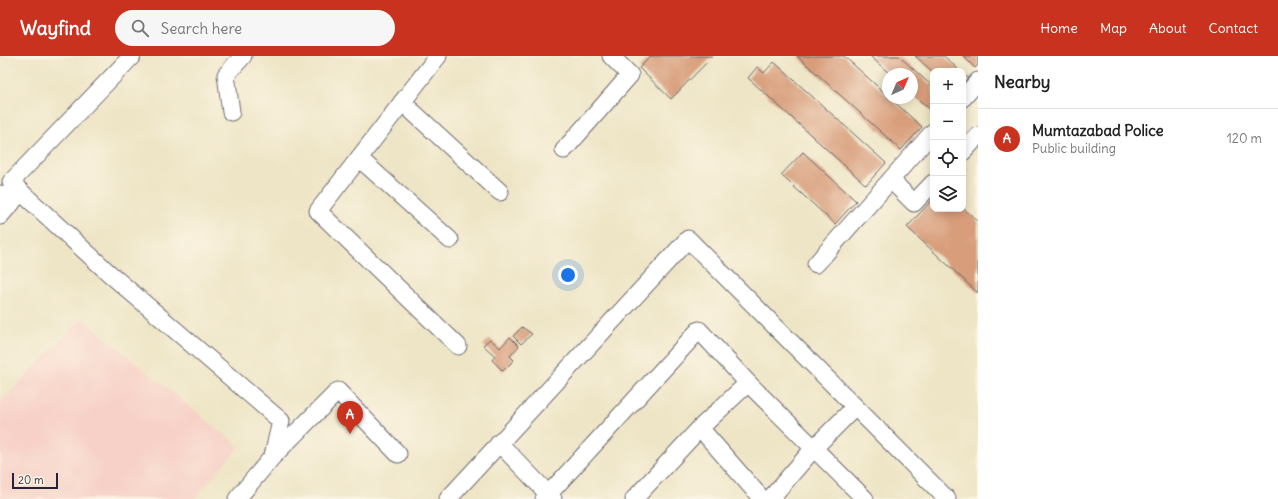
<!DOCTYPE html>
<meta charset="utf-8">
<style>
:root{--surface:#fff;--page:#f6f6f6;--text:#222;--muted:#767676;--line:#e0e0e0;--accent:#c8321e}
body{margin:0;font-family:Delius,sans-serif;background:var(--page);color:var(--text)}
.controls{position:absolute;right:12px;top:12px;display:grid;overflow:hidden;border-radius:8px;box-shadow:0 2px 10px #0003}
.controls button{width:36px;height:36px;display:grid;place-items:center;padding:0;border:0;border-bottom:1px solid var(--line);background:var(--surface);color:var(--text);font:20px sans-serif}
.compass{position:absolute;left:882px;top:12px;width:36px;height:36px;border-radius:50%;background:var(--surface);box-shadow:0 2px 10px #0003;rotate:44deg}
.scale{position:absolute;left:12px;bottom:10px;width:46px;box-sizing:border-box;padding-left:4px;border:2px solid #22223b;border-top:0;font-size:11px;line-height:14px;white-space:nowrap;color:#22223b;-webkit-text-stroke:3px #fcf5e5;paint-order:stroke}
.you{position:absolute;left:568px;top:219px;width:14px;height:14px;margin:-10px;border:3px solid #fff;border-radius:50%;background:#1a73e8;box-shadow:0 0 0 6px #1a73e833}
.badge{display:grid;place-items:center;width:26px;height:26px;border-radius:50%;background:var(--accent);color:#fff;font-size:13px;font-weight:700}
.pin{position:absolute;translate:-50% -33px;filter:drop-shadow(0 1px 2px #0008)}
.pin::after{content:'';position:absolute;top:21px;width:14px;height:12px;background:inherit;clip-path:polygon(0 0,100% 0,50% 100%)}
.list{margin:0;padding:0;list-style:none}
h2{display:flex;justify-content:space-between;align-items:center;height:52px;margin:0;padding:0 16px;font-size:17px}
h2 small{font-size:13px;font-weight:400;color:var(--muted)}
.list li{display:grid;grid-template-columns:26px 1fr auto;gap:12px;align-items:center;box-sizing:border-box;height:60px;padding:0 16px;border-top:1px solid var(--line)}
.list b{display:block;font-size:15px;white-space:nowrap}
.list p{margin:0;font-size:13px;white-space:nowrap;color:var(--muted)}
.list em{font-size:13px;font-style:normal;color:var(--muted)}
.icon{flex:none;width:22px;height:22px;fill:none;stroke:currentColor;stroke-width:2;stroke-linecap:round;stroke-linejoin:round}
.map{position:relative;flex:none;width:978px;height:443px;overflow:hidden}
header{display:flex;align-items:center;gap:24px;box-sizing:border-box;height:56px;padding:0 20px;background:var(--accent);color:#fff}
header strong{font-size:19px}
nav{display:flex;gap:22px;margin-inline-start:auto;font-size:14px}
.search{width:280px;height:36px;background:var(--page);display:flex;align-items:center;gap:10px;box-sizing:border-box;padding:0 14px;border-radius:22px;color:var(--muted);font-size:15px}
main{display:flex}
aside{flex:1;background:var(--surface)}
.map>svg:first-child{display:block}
.built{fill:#f7d1c8}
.building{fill:#d89d7a}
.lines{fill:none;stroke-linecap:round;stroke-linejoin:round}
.minor-casing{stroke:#69666c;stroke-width:19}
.minor{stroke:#fff;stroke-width:17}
</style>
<header>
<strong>Wayfind</strong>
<div class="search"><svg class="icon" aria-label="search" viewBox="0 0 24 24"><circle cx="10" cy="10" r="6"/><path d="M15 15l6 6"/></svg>Search here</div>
<nav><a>Home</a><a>Map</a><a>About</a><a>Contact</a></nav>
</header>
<main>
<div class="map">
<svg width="978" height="443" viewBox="0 0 978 443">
<rect width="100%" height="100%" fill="#fcf5e5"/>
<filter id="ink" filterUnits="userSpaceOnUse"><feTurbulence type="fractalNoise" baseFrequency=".025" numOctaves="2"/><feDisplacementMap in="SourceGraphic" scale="8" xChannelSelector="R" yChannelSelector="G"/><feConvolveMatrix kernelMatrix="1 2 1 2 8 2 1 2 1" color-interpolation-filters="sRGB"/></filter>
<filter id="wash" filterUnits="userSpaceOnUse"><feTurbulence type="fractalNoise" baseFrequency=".012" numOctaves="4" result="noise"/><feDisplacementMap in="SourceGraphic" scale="16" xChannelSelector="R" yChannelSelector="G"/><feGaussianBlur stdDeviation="0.9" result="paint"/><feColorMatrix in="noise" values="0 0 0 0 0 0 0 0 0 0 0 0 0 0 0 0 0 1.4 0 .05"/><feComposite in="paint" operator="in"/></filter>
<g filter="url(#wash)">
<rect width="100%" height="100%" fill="#eee5c6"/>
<!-- built -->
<polygon class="built" points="82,263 239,391 194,443 0,443 0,347"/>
<g id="blocks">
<!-- building -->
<g class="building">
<polygon points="651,0 713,0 671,43 639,12"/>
<polygon points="797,0 844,0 888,40 888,42 890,42 922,71 901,94"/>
<polygon points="870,0 899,0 933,31 933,56 912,38 912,18 890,18"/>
<polygon points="915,0 944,0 960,15 933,15 933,16"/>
<polygon points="963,0 978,0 978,9 975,12"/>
<polygon points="774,6 886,107 866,129 748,22 757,11 764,17"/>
<polygon points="963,18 968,22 963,28"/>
<polygon points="803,96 856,145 835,168 781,119"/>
<polygon points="933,143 933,153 963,153 963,152 978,165 978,237 907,171"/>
<polygon points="522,271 532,278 521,288 513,280"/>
<polygon points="510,281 519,290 510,300 514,304 503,315 492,304 495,300 483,289 490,283 500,292"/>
</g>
</g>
</g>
<g filter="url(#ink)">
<use href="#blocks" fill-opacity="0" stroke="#69666c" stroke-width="1"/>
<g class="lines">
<!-- minor casing -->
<g class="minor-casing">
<g id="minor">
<polyline points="438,0 318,155 458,290"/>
<polyline points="963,42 978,25"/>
<polyline points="402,46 500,136"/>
<polyline points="231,56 226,19 243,0"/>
<polyline points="564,94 630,19 611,0"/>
<polyline points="963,96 978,80"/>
<polyline points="359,102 450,184"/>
<polyline points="891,124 914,147 933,127"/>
<polyline points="21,136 11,126 132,0"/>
<polyline points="0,138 11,148"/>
<polyline points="0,160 21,136 110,218 281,365 273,400 237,443"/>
<polyline points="816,208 933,76"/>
<polyline points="700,372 762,443"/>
<polyline points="499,387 553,443"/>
<polyline points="273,400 338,335 398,398"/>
<polyline points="448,443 688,183 947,443"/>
<polyline points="544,443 699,274 748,327 865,443"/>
<polyline points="634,443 700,372 748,327"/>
<polyline points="770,443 814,392 855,351"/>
</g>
</g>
<!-- minor -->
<use href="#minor" class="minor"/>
</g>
</g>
</svg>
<div class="controls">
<button>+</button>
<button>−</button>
<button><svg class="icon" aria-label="locate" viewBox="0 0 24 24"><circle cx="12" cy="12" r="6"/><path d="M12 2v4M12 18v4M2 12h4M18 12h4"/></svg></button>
<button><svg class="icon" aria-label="layers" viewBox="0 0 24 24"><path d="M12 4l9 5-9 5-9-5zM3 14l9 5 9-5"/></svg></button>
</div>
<svg class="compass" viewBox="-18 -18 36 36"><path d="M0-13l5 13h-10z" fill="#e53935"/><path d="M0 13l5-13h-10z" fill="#767676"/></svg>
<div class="scale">20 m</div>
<div class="you"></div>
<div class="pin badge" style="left:350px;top:378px">A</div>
</div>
<aside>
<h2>Nearby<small></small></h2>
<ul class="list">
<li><span class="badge">A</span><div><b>Mumtazabad Police</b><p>Public building</p></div><em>120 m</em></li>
</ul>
</aside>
</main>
